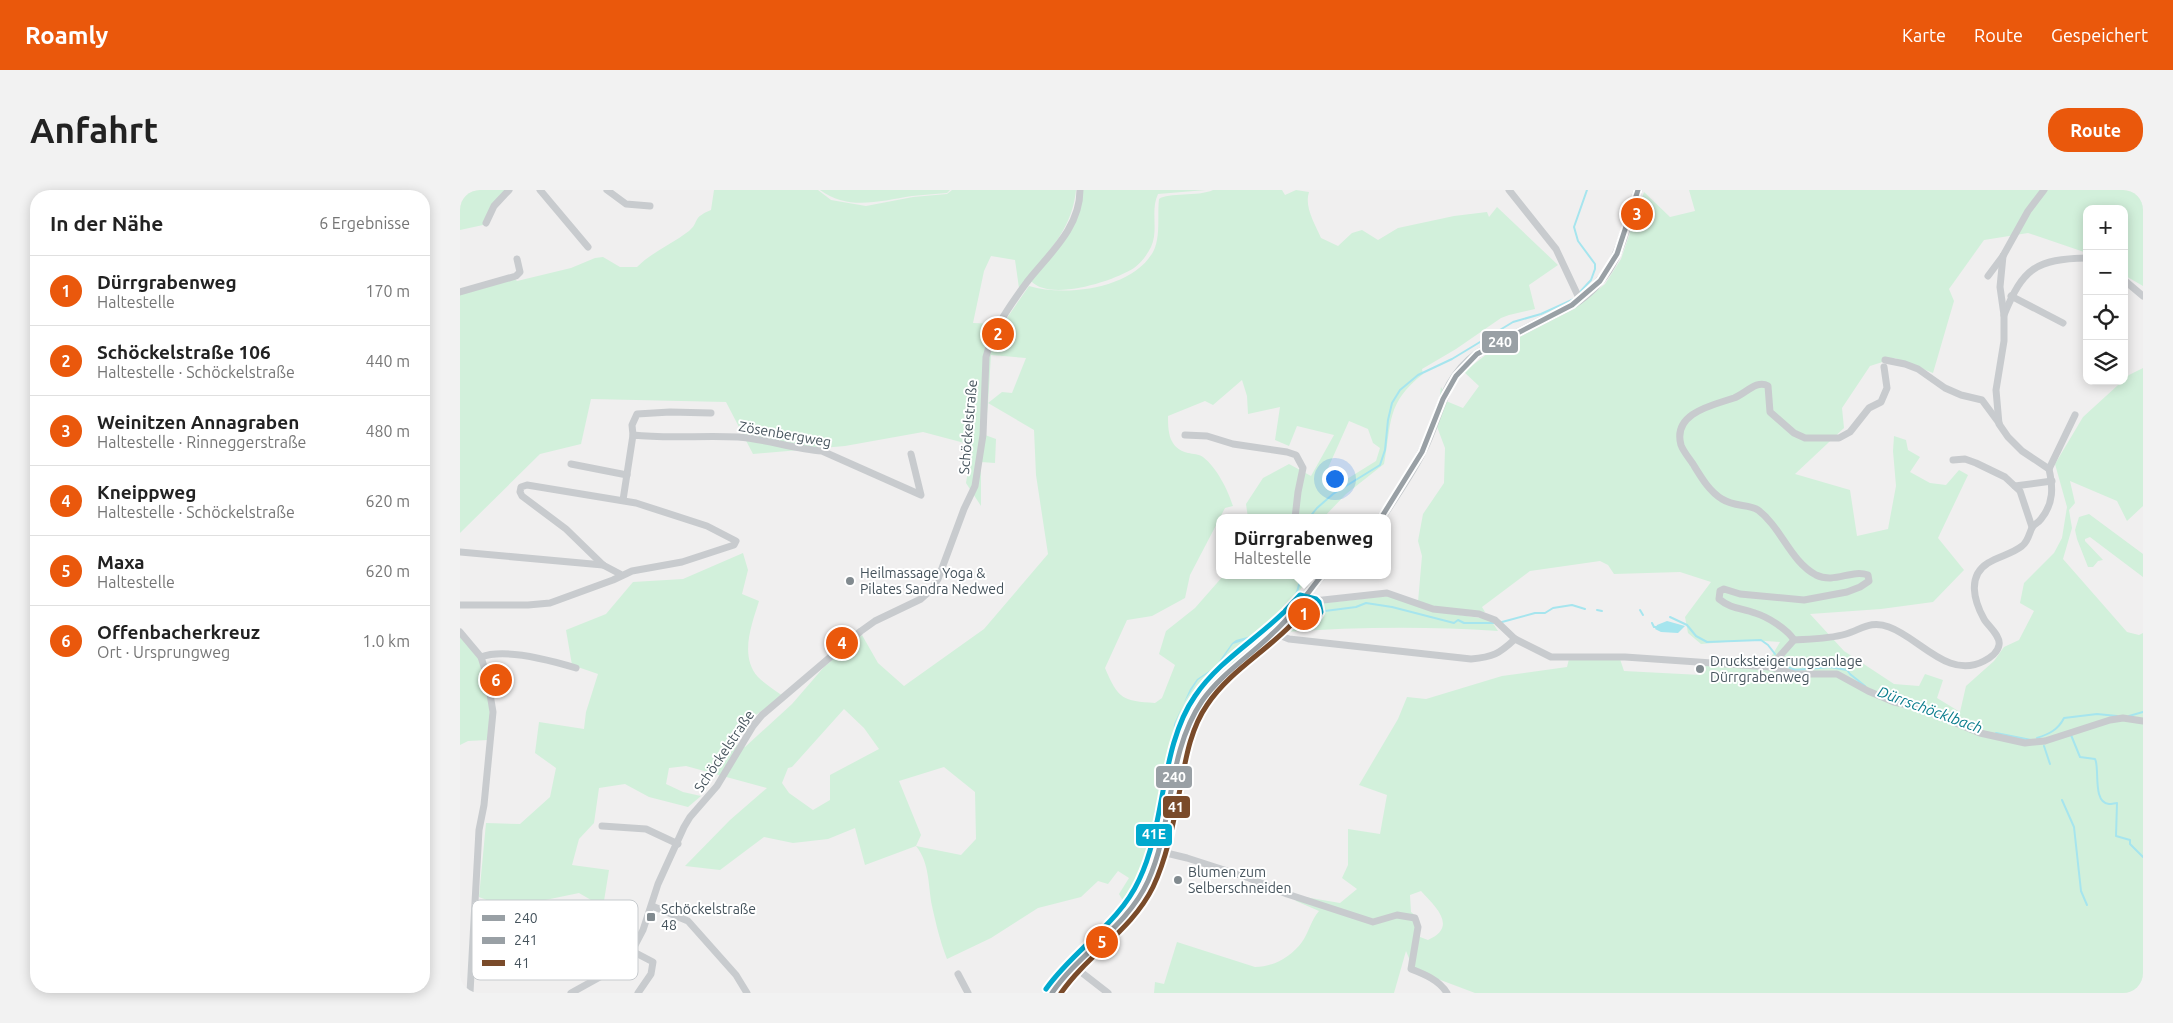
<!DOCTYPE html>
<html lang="de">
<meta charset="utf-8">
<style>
:root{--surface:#fff;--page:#f2f2f2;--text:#222;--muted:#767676;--line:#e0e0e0;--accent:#ea580c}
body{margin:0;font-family:Ubuntu,sans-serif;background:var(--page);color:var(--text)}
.controls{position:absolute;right:15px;top:15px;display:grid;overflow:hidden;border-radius:10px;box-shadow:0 2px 12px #0003}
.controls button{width:45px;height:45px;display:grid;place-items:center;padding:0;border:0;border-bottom:1px solid var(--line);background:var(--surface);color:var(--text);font:25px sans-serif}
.you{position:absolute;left:874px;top:288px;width:18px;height:18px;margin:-12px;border:4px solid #fff;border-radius:50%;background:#1a73e8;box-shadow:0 0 0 8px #1a73e833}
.badge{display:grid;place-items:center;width:32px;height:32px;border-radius:50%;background:var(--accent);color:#fff;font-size:16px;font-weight:700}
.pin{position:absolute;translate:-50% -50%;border:2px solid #fff;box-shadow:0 1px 5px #0006}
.popup{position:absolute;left:756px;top:324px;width:175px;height:65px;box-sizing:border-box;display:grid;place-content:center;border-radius:10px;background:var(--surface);filter:drop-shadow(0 1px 4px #0005);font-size:16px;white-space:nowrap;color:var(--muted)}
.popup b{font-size:19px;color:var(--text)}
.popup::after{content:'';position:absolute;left:50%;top:100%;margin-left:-10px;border:10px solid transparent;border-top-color:var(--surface)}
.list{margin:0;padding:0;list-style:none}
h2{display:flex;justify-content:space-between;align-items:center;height:65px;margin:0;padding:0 20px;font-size:21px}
h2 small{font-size:16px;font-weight:400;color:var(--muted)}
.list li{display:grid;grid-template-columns:32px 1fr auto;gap:15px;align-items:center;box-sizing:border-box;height:70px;padding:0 20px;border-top:1px solid var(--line)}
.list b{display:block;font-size:19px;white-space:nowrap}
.list p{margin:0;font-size:16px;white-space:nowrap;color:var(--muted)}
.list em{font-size:16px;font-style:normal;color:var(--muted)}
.icon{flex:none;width:28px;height:28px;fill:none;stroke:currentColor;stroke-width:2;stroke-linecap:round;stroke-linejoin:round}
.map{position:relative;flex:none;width:1683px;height:803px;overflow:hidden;border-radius:20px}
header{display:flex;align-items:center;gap:30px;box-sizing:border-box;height:70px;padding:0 25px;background:var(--accent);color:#fff}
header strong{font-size:24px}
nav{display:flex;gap:28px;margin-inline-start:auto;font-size:18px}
.intro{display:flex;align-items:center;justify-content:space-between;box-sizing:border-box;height:120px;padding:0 30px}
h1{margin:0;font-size:35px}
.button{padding:12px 22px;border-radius:20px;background:var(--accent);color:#fff;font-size:18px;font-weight:700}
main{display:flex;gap:30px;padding:0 30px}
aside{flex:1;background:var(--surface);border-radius:20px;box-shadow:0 2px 12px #0003}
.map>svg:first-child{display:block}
.green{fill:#d2f0db;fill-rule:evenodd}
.water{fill:#a6e5ee}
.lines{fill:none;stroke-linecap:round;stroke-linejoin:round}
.stream{stroke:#a6e5ee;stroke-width:2}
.minor{stroke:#c8cbce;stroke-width:7}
.major{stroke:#c5c9cc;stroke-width:9}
.bus-1-casing{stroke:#fff;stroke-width:9}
.bus-2-casing{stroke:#fff;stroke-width:9}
.bus-3-casing{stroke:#fff;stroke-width:9}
.bus-1{stroke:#99a0a5;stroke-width:5}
.bus-2{stroke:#7a4b2a;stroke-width:5}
.bus-3{stroke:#00a9ce;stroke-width:5}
.poi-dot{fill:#818a8f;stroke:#fff;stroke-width:2}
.labels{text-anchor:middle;stroke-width:4;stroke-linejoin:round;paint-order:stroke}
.street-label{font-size:14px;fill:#45535c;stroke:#fff}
.poi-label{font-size:14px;fill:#45535c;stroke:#fff;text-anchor:start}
.water-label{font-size:15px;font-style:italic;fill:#0a7d8d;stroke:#fff}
.key{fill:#fff;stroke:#c7cbce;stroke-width:1}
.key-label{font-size:14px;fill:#45535c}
.line-badge{stroke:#fff;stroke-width:2}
.badge-label{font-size:14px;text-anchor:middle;font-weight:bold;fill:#fff}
</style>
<header>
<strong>Roamly</strong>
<nav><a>Karte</a><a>Route</a><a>Gespeichert</a></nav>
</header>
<div class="intro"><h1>Anfahrt</h1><a class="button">Route</a></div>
<main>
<aside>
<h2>In der Nähe<small>6 Ergebnisse</small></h2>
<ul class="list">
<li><span class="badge">1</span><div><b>Dürrgrabenweg</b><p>Haltestelle</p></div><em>170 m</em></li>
<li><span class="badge">2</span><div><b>Schöckelstraße 106</b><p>Haltestelle · Schöckelstraße</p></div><em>440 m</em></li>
<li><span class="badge">3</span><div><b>Weinitzen Annagraben</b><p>Haltestelle · Rinneggerstraße</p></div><em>480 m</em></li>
<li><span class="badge">4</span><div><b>Kneippweg</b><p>Haltestelle · Schöckelstraße</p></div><em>620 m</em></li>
<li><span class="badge">5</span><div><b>Maxa</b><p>Haltestelle</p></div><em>620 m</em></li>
<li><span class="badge">6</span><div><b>Offenbacherkreuz</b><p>Ort · Ursprungweg</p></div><em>1.0 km</em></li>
</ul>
</aside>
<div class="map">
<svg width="1683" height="803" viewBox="0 0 1683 803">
<rect width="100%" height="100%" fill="#f0efef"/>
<!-- green -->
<g class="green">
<polygon points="0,0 45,0 32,14 23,35 0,40"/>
<path d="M254 0H358L371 10 406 16 453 7 487 4 492 0H616C612 42 584 66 559 98L555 70 531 66 524 81 513 133 536 134 540 138 569 96C606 107 672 99 693 62 701 47 697 26 699 9 708 2 738 7 753 0H822L825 5 836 0 849 2C844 17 855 34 861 48L878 56 892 43 902 40 918 50 938 38 994 26 1027 22 1029 27 1037 17 1098 75 1069 95 1075 119 1049 125 1041 128 996 159 962 179 963 184C926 213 932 232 924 274L886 304 863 328H788L786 314 803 288 829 274 851 286 874 245 837 236 829 256 815 250 820 217 788 224 787 206 782 190 753 215 745 211 708 226C708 243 709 258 728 263 733 264 739 264 743 267 757 278 768 300 773 316L765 318 730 385 725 408 692 426 667 430 645 478C658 509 663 511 695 513L702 508 715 475 699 464 706 441 735 418 764 385H853L844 394 824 425 792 451 774 472 758 480 725 522 729 526 696 647 698 616H696L694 653 689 668 686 678 674 693 665 714 659 704 669 688 658 681 648 694 638 691 621 707 578 718 531 748 487 769C480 751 476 734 472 716 468 696 470 673 456 656L405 675 395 638 368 649 333 653 304 647 260 680 225 676 270 630 307 598 226 576 209 578 206 594 223 602 241 606 228 617 189 607 165 594 139 598 134 633 119 649 112 675 149 680 143 717 119 703 47 718 19 707 26 633 60 634 90 607 96 578 75 563 79 532 124 539 126 522 138 484 112 475 106 440 146 424 173 392 223 389 283 363 288 380 282 404 299 411C292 434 279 466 298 487 305 494 315 500 323 506L293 527 274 554 285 557 332 514 364 477 402 445 418 473 444 496 524 439 588 364 576 285 574 240 528 213 525 245 536 249 535 273 521 272V316L506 293 512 255 463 242 385 256 293 264 266 212 131 209 121 254 80 264 0 343V103L55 89 57 91 111 78 135 68 143 67 160 77H177C192 62 212 54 229 41 240 32 231 28 251 20ZM531 165 566 168 552 203 542 202 528 213ZM889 231 908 239 913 253 920 258 916 271 879 294 864 287ZM384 519 404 538 419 559 370 585V610L353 620 329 603 322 593 328 578 332 577ZM484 577 515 602 516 649 501 665 456 656 461 645 439 591Z"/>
<path d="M360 0H490L487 3C475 4 463 5 452 6 420 11 388 21 360 0Z"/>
<path d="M623 0H746L698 4C690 21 699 40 691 57 687 65 681 73 674 78 654 91 590 112 571 91L618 25Z"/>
<path d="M1229 0H1683V96L1664 85V19H1627V63L1568 43 1524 50 1489 99 1494 111 1473 183 1435 168 1410 176 1382 218 1384 238 1335 284 1390 300 1397 346 1428 339 1436 296 1433 261 1434 246 1446 250 1448 260 1460 267 1450 282 1470 293 1486 295 1499 280 1508 285 1478 348 1504 380 1473 412 1421 419 1350 424 1384 461 1434 494 1459 496 1465 484 1483 490 1477 508 1500 522 1506 496 1534 471 1544 457 1559 450 1574 421 1560 413 1564 393 1594 363 1602 348 1607 317 1595 274 1623 227 1669 185 1683 178V316L1667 331 1657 311 1610 291 1615 313 1609 320 1612 338 1603 369 1667 442 1679 445 1683 443V803H1015L954 780 946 761 934 803H694L695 792 704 794 717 752 795 777C813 777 831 767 842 752 849 742 851 730 859 721L836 711 833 705 880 713 897 699 882 688 888 675V639L920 644 927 605 899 595 938 529 947 507 966 509 1042 486 1107 477 1109 469 1159 466 1164 481 1241 485 1247 472 1307 474 1320 452 1291 450 1241 454 1228 443 1225 427 1251 392 1220 382 1154 384 1148 375 1140 371 1070 381 1022 417 1025 422 988 420 958 412 962 366 958 351 963 324 984 293 985 258 976 234 981 197 986 205V211L1003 218 1019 196 1004 182 1037 156 1122 113 1145 94 1161 69 1184 2 1210 27 1235 21ZM961 701C976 717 998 737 968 750L960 747 956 726 951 722 950 705Z"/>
<polygon points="1629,324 1683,364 1683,387 1630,347 1625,349 1625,351 1643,370 1638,371 1633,377 1628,377 1617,349 1615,340 1619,327"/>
<path d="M928 406C961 419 994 425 1030 429L1038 441C966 436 896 437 824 442L832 432 849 430 856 424V414Z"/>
<path d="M0 447C6 454 16 463 20 472 30 495 32 525 28 550L8 551 0 555Z"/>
</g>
<!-- water -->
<g class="water">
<polygon points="1207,431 1225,436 1218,443 1201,442 1195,439 1197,435"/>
<polygon points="814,434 799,446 773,454 757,477 738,490 723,514 715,534 713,576 708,595 696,622 696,642 690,670 688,678 675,694 664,719 659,726 610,768 599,780 584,803 598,779 609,767 656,727 663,718 678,685 686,678 694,653 694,622 707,594 711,575 714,534 730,499 737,489 755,477 772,453 776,450 802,443"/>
</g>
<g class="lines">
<!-- stream -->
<g class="stream">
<polyline points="1119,103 1131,90 1135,79 1135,74 1118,51 1114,37 1127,0"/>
<polyline points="849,328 857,318 873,304 920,275 925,260 928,230 932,213 940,200 958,185 992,169 1053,132 1081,124 1114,109"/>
<polyline points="1137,420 1142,421"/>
<polyline points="1180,420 1183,425"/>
<polyline points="1210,427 1227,435 1236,446 1247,452 1301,450 1308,455 1315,464"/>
<polyline points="1042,432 1075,423 1085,423 1093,418 1112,415 1125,419"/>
<polyline points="1192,433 1194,437 1198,437"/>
<path d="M812 435C829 421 838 407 841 385"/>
<polyline points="829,437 847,436 854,433 865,421 896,417 906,413 932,417 994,433 998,430 1004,433 1035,433"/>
<polyline points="1318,469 1325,476 1335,480 1370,477 1387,480 1390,484 1405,496"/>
<polyline points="1425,505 1445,511"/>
<polyline points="1669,526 1683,522"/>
<polyline points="1536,543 1571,550"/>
<path d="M1611 545 1620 567 1635 569C1640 577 1632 613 1649 614 1652 614 1655 613 1657 613L1656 646 1670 650V654L1683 667"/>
<path d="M1577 548C1589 544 1598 540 1604 528L1637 524 1657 526"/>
<polyline points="1584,556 1590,574"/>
<polyline points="1602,610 1614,637 1621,701 1627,715"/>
</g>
<!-- minor -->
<g class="minor">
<polyline points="80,0 128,57"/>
<polyline points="147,0 166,14 190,16"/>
<polyline points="1049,0 1096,59 1120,110"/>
<polyline points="26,33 34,16 49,0"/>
<polyline points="1528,86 1543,66 1568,21 1584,0"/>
<polyline points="1664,90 1683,106"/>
<polyline points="0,102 56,86 60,82 57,69"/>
<polyline points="1551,106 1603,133"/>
<path d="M1544 125C1563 78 1576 69 1627 68"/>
<polyline points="1425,170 1445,174 1458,179 1485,198 1501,205 1522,210 1539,233"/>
<polyline points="173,245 172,235 177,224 210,222 251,223"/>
<polyline points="725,245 747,246 773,254 827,262 836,265 843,278 838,302 835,328"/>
<polyline points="1493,270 1505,269 1516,273 1545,287 1560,301 1572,337"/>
<polyline points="111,274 167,285"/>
<polyline points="1589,279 1615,225"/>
<polyline points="1555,296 1592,291"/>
<path d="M163 310 173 245C208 249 243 245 278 247 306 249 334 259 362 261L461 305 451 264"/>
<polyline points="0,362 143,375"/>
<polyline points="845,407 854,411 927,403 973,419 1019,424 1035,430 1055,449 1091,467 1165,467 1310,477 1335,484 1377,484 1408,501 1434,512 1457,517 1520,543 1565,553 1585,551 1650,530 1663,528 1683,531"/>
<polyline points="0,415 68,415 90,413 153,390 172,381 222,372 274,355 276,351 247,336 176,313 67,295 61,297 60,302 62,306 106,339 143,375 162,385"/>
<polyline points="0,442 21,467 27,486 33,522 24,615 19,640 10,803"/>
<path d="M814 443 829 449 1011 469C1033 467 1039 464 1055 449"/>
<path d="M1334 450C1327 439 1308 427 1295 423 1282 418 1271 419 1259 409L1260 401 1264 399 1280 404 1344 410 1387 402 1400 397 1409 391 1408 385C1391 379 1375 394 1356 385 1330 371 1321 337 1298 320 1289 314 1274 317 1262 309 1249 301 1241 287 1233 274 1229 268 1223 261 1221 255 1212 223 1253 215 1274 208 1285 204 1297 189 1308 196L1310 222 1334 243 1345 248H1379L1390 242 1409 218 1421 212 1427 198 1424 177"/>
<path d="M21 467C45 458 93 471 116 478"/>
<path d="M1310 477 1334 450C1351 449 1369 449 1386 444 1402 439 1411 430 1429 437 1460 448 1488 490 1524 471 1530 468 1538 462 1539 455 1541 446 1528 436 1524 429 1514 411 1507 386 1528 373 1539 366 1552 364 1562 356 1569 351 1569 342 1573 336 1575 334 1579 332 1581 329 1594 313 1593 297 1589 279L1562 261 1548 247 1539 234 1536 200 1544 151V125L1540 97 1543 66"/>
<polyline points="142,636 186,639 218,654"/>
<path d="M698 661 727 668 789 688 827 704 913 732 937 725 955 728 958 737 951 779C964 784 979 790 987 803"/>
<polyline points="192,716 228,731 276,785 287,803"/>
<polyline points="172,761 193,772 191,784 178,803"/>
<polyline points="612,775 648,803"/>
<polyline points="498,784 508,803"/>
<path d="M111 803 158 777 172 761 183 740 198 694 224 637 230 627 257 596 293 536 302 525 401 441 415 431 461 409 470 401 478 389 504 319 515 296 523 245 526 167C533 139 550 115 567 92 589 64 620 38 620 0"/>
</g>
<!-- major -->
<g class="major">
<path d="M921 328C935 307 950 285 962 262 981 225 981 191 1017 164L1112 115C1160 84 1161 49 1178 0"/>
<path d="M592 803C614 766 653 745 677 710 707 667 710 592 726 542 745 492 779 477 815 442 833 425 846 404 862 385"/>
</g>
<!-- bus-1 casing -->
<g class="bus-1-casing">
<g id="bus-1">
<polyline points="921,328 962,262 983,209 996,186 1017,164 1112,115 1140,91 1157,64 1178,0"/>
<path d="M592 803C620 762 667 737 688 691 714 634 706 564 742 511 761 484 790 466 813 443 832 426 846 405 862 385"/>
</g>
</g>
<!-- bus-2 casing -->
<g class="bus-2-casing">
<path id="bus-2" d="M601 803C628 764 672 740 693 697 708 665 714 629 721 594 726 567 731 538 747 515 769 482 805 462 832 434"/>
</g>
<!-- bus-3 casing -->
<g class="bus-3-casing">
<g id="bus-3">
<polyline points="825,421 840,405 856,409 859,412 861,422 855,432 832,434"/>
<path d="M586 799C613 760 659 734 679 690 706 634 700 556 735 506 758 472 794 451 823 423"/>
</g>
</g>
<!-- bus-1 -->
<use href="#bus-1" class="bus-1"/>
<!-- bus-2 -->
<use href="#bus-2" class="bus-2"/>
<!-- bus-3 -->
<use href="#bus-3" class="bus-3"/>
</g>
<!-- markers -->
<g class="poi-dot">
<circle cx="390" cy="391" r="5"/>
<circle cx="1240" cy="479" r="5"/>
<circle cx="718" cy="690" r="5"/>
<rect x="186" y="722" width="10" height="10" rx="2.5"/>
</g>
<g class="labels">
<!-- street labels -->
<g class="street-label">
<text transform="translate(508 237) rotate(-85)" y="5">Schöckelstraße</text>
<text transform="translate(325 244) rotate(10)" y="5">Zösenbergweg</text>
<text transform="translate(264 561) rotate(-56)" y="5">Schöckelstraße</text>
</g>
<!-- poi labels -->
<g class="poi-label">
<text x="400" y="388">Heilmassage Yoga &amp;<tspan x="400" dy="16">Pilates Sandra Nedwed</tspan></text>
<text x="1250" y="476">Drucksteigerungsanlage<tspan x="1250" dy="16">Dürrgrabenweg</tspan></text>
<text x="728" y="687">Blumen zum<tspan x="728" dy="16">Selberschneiden</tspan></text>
<text x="201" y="724">Schöckelstraße<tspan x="201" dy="16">48</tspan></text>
</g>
<!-- water labels -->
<g class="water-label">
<text transform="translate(1470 520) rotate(20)" y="5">Dürrschöcklbach</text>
</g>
</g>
<!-- legend -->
<rect x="12" y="710" width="166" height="80" rx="8" class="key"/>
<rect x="22" y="725" width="23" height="6" fill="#99a0a5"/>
<rect x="22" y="747" width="23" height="7" fill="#99a0a5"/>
<rect x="22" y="770" width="23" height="6" fill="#7a4b2a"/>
<g class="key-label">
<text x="54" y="733">240</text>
<text x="54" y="755">241</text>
<text x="54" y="778">41</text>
</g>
<g class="line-badge">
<rect x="1021" y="140" width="38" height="24" rx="5" fill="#99a0a5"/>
<rect x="695" y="575" width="38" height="24" rx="5" fill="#99a0a5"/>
<rect x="702" y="605" width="29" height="24" rx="5" fill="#7a4b2a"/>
<rect x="675" y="633" width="38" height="24" rx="5" fill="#00a9ce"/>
</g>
<g class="badge-label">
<text x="1040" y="157">240</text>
<text x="714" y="592">240</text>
<text x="716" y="622">41</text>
<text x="694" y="649">41E</text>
</g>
</svg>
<div class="controls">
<button>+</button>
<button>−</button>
<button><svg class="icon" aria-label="locate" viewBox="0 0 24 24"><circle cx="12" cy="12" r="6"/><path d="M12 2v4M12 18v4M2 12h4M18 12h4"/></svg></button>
<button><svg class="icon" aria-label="layers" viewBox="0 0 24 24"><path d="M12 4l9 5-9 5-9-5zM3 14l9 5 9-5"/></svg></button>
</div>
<div class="you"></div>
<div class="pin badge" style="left:844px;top:424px">1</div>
<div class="popup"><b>Dürrgrabenweg</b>Haltestelle</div>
<div class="pin badge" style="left:538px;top:144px">2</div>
<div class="pin badge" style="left:1177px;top:24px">3</div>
<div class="pin badge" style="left:382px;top:453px">4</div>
<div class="pin badge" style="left:642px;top:752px">5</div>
<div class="pin badge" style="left:36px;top:490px">6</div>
</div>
</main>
